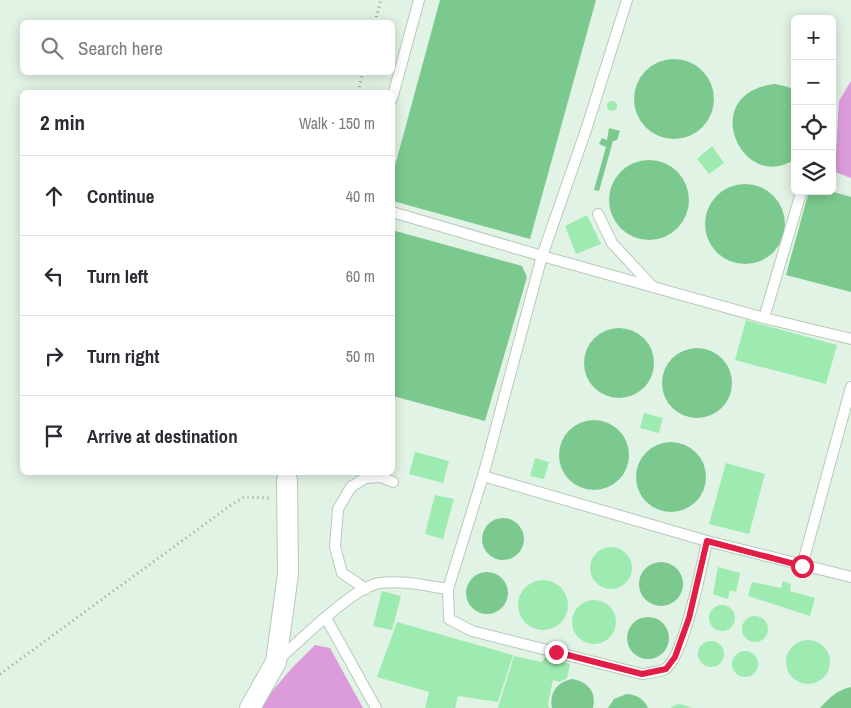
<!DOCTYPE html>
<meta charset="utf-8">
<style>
:root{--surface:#fff;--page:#f7f7f7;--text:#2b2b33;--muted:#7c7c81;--line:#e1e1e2}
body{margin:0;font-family:"Archivo Narrow",sans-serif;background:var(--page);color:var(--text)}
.controls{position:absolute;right:15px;top:15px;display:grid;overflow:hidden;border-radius:8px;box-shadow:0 2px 12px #0003}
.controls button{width:45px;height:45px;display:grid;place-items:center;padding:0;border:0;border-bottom:1px solid var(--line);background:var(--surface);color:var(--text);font:25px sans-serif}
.stop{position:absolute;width:15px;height:15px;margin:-11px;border:4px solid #e11d48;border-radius:50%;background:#fff}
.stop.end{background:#e11d48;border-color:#fff;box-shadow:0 1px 5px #0008}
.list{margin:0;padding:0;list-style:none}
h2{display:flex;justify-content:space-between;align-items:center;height:65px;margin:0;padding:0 20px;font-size:21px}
h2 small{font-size:16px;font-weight:400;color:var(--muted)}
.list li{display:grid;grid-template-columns:32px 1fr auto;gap:15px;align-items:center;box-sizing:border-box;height:80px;padding:0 20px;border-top:1px solid var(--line)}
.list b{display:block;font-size:19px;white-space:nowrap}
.list em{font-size:16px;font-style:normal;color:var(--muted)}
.icon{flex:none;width:28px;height:28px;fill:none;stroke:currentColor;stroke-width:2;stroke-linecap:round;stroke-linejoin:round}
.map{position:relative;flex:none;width:851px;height:708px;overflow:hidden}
.search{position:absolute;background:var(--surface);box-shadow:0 2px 12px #0003;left:20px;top:20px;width:375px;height:55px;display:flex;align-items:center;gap:12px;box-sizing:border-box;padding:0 18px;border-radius:8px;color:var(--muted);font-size:19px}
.panel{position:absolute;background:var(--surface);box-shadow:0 2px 12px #0003;left:20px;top:90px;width:375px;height:385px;border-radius:8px}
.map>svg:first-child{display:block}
.forest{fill:#dc9cdc}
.water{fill:#7cc98f}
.building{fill:#9debb0}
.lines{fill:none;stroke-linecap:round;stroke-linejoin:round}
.lane-casing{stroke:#b8c9bb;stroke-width:12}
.street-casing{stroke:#b8c9bb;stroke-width:22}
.path{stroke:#95a297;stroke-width:3;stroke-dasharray:1 4;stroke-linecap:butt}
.lane{stroke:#fff;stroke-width:10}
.street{stroke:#fff;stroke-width:20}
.route{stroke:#e11d48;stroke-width:6}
</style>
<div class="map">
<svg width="851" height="708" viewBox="0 0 851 708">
<rect width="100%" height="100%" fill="#e1f3e5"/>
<!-- forest -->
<g class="forest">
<polygon points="851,81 851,178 835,172 839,101"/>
<polygon points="315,645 330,648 363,708 260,708 262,703 291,669"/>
</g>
<!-- water -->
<g class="water">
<polygon points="440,0 596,0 530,239 393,201 393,173"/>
<circle cx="674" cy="99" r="40"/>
<path d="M775 84 788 87 795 91V159C742 195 696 93 775 84Z"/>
<polygon points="609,128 620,131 617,140 613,141 599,191 594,190 606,147 599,144 602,138 607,140"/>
<circle cx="649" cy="200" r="40"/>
<circle cx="745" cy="224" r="40"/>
<polygon points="809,191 830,191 851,197 851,292 786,275"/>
<polygon points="392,230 522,266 527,277 485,421 393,396"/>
<circle cx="619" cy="363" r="35"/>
<circle cx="697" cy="383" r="35"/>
<circle cx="594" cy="455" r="35"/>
<circle cx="671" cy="477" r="35"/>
<circle cx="503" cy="539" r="21"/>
<circle cx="661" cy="584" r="22"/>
<circle cx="487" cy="593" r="21"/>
<circle cx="648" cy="638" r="21"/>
<path d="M572 679C587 681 597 692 593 708H552C549 693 557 682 572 679Z"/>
<path d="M851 687V708H820C829 698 837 690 851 687Z"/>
<path d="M627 694C637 695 644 699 648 708H608L614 699Z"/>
</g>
<!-- building -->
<g class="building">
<circle cx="612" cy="106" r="5"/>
<polygon points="712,146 724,163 709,174 697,159"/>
<polygon points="587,215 601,244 576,254 565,226"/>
<polygon points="746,320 837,345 826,384 735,360"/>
<polygon points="644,413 663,418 659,433 640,428"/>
<polygon points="415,452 449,461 443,483 409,474"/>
<polygon points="535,458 549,462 544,479 530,476"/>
<polygon points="726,463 765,474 749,534 709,524"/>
<polygon points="435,495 454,499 443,539 425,534"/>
<circle cx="611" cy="568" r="21"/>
<polygon points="718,567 740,573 736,592 730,590 728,599 713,594"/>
<circle cx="543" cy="605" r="25"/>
<polygon points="783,581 791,584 790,591 815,598 810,616 748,596 752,582 781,588"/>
<polygon points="382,591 401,596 392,630 373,626"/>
<circle cx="594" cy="622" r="22"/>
<circle cx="722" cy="618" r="13"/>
<circle cx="755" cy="629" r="13"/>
<polygon points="397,622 513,655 498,702 458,696 455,708 425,708 429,692 377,677"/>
<circle cx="808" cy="662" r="22"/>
<circle cx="711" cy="654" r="13"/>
<circle cx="745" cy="664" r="13"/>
<polygon points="514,656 542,662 545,657 570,664 567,678 559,682 553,680 548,704 549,708 498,708"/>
<polygon points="678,704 684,705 692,708 670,708"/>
</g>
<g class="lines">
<!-- lane casing -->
<g class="lane-casing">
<g id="lane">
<polyline points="627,0 586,130 542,256 764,318 851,339"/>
<polyline points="392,99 419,0"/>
<polyline points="392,212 542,256 483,476 707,541 851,577"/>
<polyline points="598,214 612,243 652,286"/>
<polyline points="764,318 801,193"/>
<path d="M483 476 448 589 449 619 472 631 642 674C649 673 659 672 665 669 684 658 702 564 707 541"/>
<polyline points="802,566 851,387"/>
<polyline points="366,589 342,573 335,547 338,509 351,487 365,478 381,477 393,482"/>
<polyline points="326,618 376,708"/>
<path d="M277 661C299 642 354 586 380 583 402 580 426 586 448 589"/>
</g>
</g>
<!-- street casing -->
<g class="street-casing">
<polyline id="street" points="250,708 276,662 288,574 287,480"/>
</g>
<!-- path -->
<g class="path">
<polyline points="375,22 381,0"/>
<polyline points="358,92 363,72"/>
<polyline points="0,674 231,505 244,497 269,498"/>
</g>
<!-- lane -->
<use href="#lane" class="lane"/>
<!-- street -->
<use href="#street" class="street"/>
</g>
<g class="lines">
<!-- route -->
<polyline class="route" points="556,652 642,674 666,669 675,657 689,618 707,541 802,566"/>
</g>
</svg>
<div class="controls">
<button>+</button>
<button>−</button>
<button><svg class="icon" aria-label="locate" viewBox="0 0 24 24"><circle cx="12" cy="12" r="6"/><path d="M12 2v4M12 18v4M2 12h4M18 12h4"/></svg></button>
<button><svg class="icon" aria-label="layers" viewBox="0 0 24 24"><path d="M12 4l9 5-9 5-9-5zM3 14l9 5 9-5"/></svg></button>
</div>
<div class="stop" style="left:802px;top:566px"></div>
<div class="stop end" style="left:556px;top:652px"></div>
<div class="search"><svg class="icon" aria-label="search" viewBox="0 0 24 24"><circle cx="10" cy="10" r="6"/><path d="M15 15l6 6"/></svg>Search here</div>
<section class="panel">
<h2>2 min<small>Walk · 150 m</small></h2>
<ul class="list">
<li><svg class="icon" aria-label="ahead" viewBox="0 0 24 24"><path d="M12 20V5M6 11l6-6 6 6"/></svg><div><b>Continue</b></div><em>40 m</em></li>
<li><svg class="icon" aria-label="left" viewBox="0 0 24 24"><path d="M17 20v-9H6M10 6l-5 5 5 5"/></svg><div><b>Turn left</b></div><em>60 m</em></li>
<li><svg class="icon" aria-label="right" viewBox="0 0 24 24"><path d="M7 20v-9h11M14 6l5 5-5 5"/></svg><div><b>Turn right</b></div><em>50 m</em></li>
<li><svg class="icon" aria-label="arrive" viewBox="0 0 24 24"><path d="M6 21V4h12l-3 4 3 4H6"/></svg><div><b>Arrive at destination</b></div></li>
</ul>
</section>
</div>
